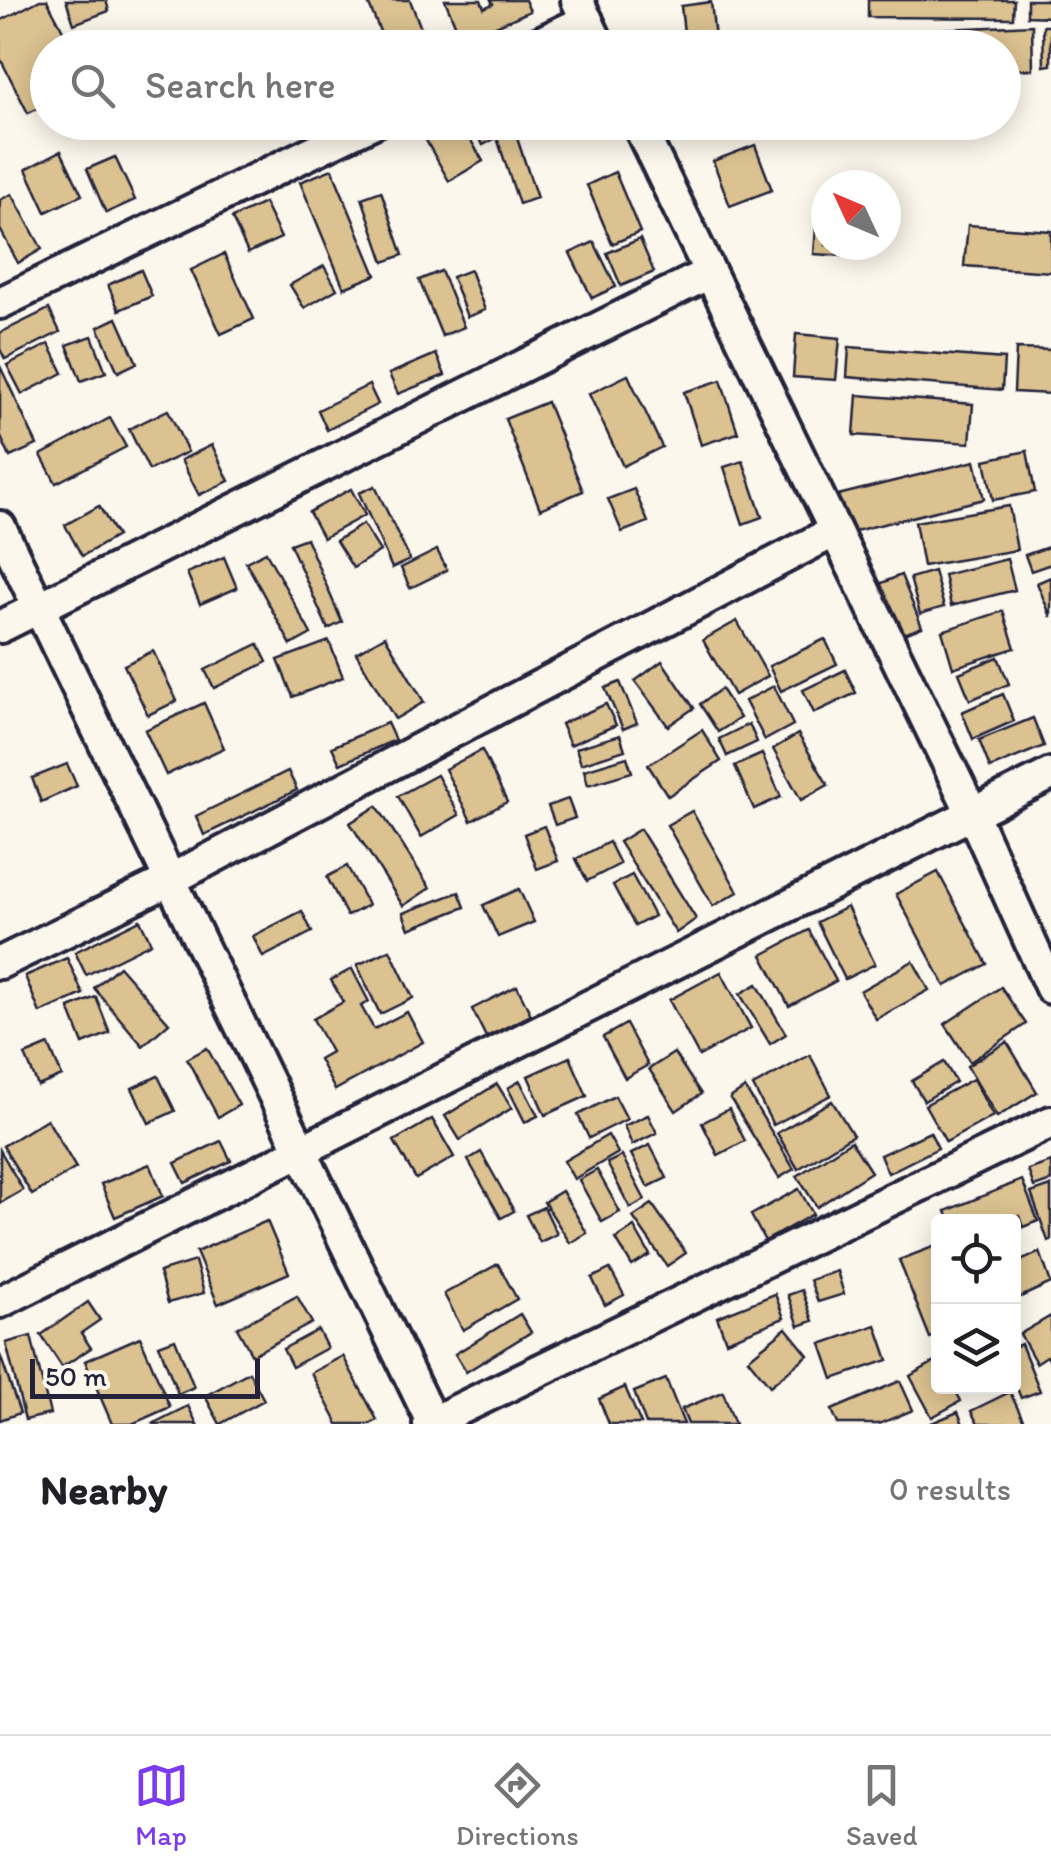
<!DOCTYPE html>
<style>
:root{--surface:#fff;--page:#f2f2f2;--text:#202124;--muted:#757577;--line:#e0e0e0;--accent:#7c3aed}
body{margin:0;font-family:Itim,sans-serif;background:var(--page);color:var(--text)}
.controls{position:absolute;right:30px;bottom:30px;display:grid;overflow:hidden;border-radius:10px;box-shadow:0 5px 25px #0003}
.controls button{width:90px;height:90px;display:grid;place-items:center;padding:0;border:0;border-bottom:2px solid var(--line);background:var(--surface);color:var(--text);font:50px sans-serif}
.compass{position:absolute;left:811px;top:170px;width:90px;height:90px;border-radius:50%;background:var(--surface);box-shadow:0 5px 25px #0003;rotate:314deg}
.scale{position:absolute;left:30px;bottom:25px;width:230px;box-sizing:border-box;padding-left:10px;border:5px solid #22223b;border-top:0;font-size:28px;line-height:35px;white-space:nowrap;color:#22223b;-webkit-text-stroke:8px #fbf7ec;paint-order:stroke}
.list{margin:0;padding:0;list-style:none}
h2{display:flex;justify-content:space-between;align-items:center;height:130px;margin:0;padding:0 40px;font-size:42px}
h2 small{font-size:32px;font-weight:400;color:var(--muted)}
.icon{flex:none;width:55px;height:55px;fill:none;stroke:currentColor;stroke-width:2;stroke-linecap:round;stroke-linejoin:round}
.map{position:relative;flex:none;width:1051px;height:1424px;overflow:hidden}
.search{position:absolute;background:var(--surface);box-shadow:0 5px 25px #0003;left:30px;right:30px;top:30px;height:110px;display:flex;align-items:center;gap:25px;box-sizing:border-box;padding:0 35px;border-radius:55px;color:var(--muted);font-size:38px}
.sheet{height:310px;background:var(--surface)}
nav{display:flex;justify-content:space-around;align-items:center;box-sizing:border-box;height:140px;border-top:2px solid var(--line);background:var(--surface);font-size:28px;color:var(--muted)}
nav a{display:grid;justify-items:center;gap:5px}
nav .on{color:var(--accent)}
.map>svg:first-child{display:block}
.building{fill:#dcc291;stroke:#22223b;stroke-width:2.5}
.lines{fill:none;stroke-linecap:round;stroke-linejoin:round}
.minor-casing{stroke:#22223b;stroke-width:38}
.minor{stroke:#fbf7ec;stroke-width:30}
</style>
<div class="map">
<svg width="1051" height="1424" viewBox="0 0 1051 1424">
<rect width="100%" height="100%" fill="#fbf7ec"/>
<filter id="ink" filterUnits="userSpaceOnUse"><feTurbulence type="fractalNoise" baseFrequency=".01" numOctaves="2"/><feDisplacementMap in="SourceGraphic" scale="20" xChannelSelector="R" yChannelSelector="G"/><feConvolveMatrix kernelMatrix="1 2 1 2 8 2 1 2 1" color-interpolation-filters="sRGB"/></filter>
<g filter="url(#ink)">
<!-- building -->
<g class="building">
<polygon points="40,0 47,0 72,48 48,48 48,103 28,113 0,58 0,21"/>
<polygon points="66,0 106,0 109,11 74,24"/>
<polygon points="367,0 410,0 424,36 397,48 387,48"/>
<polygon points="445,0 481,0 484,8 493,4 491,0 525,0 530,11 462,41"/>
<polygon points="868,0 1014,0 1013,18 868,17"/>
<polygon points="1027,0 1051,0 1051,17 1027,16"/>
<polygon points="711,2 715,38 685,42 681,6"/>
<polygon points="1032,25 1033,69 1004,70 1004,48 947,48 946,29"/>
<polygon points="1043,26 1051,26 1051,65 1044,66"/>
<polygon points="932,41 932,48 844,48 844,47"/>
<polygon points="429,122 460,122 483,161 449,181 419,128"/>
<polygon points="471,122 507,122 511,130 483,145"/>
<polygon points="515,132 537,198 519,204 497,138"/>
<polygon points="755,145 772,190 730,206 713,161"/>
<polygon points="61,151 82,195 46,212 26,169"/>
<polygon points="115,157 135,200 106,213 87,169"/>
<polygon points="332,169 376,275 344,288 300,182"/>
<polygon points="615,172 640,232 612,244 587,185"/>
<polygon points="381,191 403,255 384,262 362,198"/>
<polygon points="12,194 42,249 18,263 0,229 0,200"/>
<polygon points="264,203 281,238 248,253 232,218"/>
<polygon points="817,214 826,214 826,245 863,245 862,257 814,254"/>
<polygon points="968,225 1051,231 1051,272 964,266"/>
<polygon points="640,239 654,272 621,286 607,253"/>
<polygon points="594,242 616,287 592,298 570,253"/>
<polygon points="224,254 254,319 221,334 191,270"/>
<polygon points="324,266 337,289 304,308 290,285"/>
<polygon points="141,270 152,296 119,310 108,285"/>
<polygon points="470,270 485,310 467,317 452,277"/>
<polygon points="441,271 464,327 442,336 419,280"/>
<polygon points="49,309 60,332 5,359 0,349 0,333"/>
<polygon points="117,318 137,363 118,372 98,327"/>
<polygon points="796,334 840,338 836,380 793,377"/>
<polygon points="92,336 106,372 81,381 67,345"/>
<polygon points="49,344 63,373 22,394 7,365"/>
<polygon points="849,347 1004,359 1002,390 847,377"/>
<polygon points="1016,349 1051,350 1051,394 1014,392"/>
<polygon points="436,354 445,375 398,394 389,374"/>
<polygon points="0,366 37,445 10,457 0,435"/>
<polygon points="628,375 662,447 623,466 589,394"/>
<polygon points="721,380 738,433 701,445 684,392"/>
<polygon points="369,385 378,404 327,430 318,410"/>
<polygon points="857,395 973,404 970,443 854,435"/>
<polygon points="547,402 583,491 540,509 505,419"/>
<polygon points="168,410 188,452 149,470 129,429"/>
<polygon points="110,418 126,447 56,483 41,455"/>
<polygon points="212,445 229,481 199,495 181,460"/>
<polygon points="1027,451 1035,492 993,500 985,460"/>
<polygon points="743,461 762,517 743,524 724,467"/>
<polygon points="975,461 984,499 839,535 830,497"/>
<polygon points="375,486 410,560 392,568 359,493"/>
<polygon points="351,489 365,515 323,538 309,512"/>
<polygon points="634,489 648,522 622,532 608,499"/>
<polygon points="99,506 117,536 82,556 65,525"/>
<polygon points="1009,506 1017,550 923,566 915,522"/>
<polygon points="363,524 380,551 353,568 336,541"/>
<polygon points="306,538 342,622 328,629 290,544"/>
<polygon points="1051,546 1051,564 1031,571 1025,555"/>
<polygon points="437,550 447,570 410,588 401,568"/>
<polygon points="266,552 311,634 291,645 246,562"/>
<polygon points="224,557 237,588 200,604 187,573"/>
<polygon points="1007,559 1015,590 951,606 944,575"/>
<polygon points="934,571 944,607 920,614 910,578"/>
<polygon points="901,575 922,627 897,637 877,585"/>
<polygon points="1051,577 1051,617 1037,583"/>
<polygon points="1003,611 1015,648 953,668 942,631"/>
<polygon points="737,621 768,676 734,695 703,640"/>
<polygon points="385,636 424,702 395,719 356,653"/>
<polygon points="825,639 837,664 781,691 769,666"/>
<polygon points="329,641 343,677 293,697 278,660"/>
<polygon points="258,644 267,662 214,688 205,670"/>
<polygon points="153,651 177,701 148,715 124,665"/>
<polygon points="998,657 1009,684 970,700 959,673"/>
<polygon points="662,661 694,708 668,726 635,681"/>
<polygon points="845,670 856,693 814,713 803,690"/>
<polygon points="620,682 637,723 623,729 605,688"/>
<polygon points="774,686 793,725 765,740 745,701"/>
<polygon points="721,689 740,718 718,732 700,704"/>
<polygon points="1003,694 1014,721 973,739 962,712"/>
<polygon points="204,703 224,748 166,775 145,730"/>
<polygon points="606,704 616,725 570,745 561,724"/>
<polygon points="1033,718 1044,746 990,768 979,740"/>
<polygon points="387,723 395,740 340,764 332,747"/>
<polygon points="749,724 757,742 727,756 719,739"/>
<polygon points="702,730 721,761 668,796 648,765"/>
<polygon points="798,734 828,785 801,800 773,749"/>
<polygon points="620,735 625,750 581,764 576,748"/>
<polygon points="482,750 507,802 471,821 445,769"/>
<polygon points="762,754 781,797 754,809 735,766"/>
<polygon points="627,757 632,772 588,785 584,770"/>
<polygon points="67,764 77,786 41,802 32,778"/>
<polygon points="288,771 297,790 204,835 196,816"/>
<polygon points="437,775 459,815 421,837 398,796"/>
<polygon points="568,799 575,818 555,825 548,806"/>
<polygon points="377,806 430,888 403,906 350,823"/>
<polygon points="692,811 738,892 713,906 667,825"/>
<polygon points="544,826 558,861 537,869 524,834"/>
<polygon points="640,829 696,919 676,933 619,842"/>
<polygon points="609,842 620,864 587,881 576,859"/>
<polygon points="347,866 368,905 347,916 327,877"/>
<polygon points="938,872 987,964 945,986 896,894"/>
<polygon points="632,875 654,916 635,926 613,885"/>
<polygon points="519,889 534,922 498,937 483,905"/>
<polygon points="459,892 465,907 409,929 403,913"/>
<polygon points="847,907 875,964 845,979 817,922"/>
<polygon points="302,911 312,932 263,957 253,936"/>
<polygon points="140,920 151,943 86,975 75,952"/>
<polygon points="809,930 836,981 789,1006 762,955"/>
<polygon points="390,950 413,998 380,1014 357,965"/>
<polygon points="67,958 83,994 40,1013 25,976"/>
<polygon points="913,961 929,990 876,1019 860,991"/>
<polygon points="119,966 169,1023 143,1046 94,988"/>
<polygon points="352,969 369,1002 361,1006 374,1029 407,1012 423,1042 335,1090 319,1059 331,1052 313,1019 343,1002 331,980"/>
<polygon points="721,972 751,1028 699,1056 669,1000"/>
<polygon points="757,984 786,1034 770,1044 740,994"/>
<polygon points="517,986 531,1015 486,1037 472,1009"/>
<polygon points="1001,987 1026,1024 970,1062 945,1024"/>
<polygon points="96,997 110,1033 83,1044 69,1008"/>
<polygon points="626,1024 648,1065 625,1078 603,1037"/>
<polygon points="1007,1042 1037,1092 997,1117 967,1066"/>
<polygon points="49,1045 62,1076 38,1086 25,1055"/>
<polygon points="207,1048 239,1105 218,1117 187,1059"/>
<polygon points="674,1053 701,1094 676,1111 649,1069"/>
<polygon points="810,1055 831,1095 773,1125 753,1086"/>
<polygon points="570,1057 587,1096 545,1115 528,1076"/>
<polygon points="944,1062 956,1082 924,1101 912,1081"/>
<polygon points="158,1076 175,1111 149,1123 132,1088"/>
<polygon points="973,1079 993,1116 946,1142 925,1105"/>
<polygon points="520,1081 538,1116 525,1122 508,1088"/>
<polygon points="497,1084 512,1108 460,1140 445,1116"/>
<polygon points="745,1088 794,1169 779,1178 730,1098"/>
<polygon points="615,1096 627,1119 589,1138 578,1115"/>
<polygon points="832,1101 853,1135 798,1169 777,1133"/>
<polygon points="729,1109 745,1141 718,1155 702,1123"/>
<polygon points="648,1115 657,1133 632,1145 624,1126"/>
<polygon points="47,1119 76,1168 32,1195 3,1146"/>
<polygon points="432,1119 454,1157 416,1179 394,1141"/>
<polygon points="930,1132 938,1148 888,1173 880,1155"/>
<polygon points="608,1135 618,1153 574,1179 564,1161"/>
<polygon points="221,1141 231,1161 185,1183 175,1163"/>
<polygon points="851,1141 871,1172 817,1207 797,1176"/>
<polygon points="650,1145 667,1178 648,1187 631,1154"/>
<polygon points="0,1150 23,1190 0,1203"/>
<polygon points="481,1152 514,1211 501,1218 468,1160"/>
<polygon points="622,1156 645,1200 630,1208 607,1163"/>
<polygon points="1051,1162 1051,1181 1034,1187 1028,1170"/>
<polygon points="150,1164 163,1196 115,1217 101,1184"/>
<polygon points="597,1170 620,1212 602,1222 579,1180"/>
<polygon points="1022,1180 1038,1221 1023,1227 1019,1216 1005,1222 950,1222 946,1211"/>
<polygon points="1051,1186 1051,1240 1048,1241 1031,1193"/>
<polygon points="799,1189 813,1214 765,1241 751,1215"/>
<polygon points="562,1191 587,1233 570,1243 544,1202"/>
<polygon points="652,1204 686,1253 667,1266 633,1217"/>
<polygon points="544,1207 557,1234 540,1242 526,1215"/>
<polygon points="267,1221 289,1273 218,1304 196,1252"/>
<polygon points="634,1227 650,1255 632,1266 616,1239"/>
<polygon points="938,1245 938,1335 930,1338 899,1260"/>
<polygon points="1040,1252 1051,1283 1014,1300 1014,1264"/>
<polygon points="195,1261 204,1293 168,1303 159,1272"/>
<polygon points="498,1264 517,1299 463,1330 444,1294"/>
<polygon points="610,1269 624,1295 605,1305 592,1278"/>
<polygon points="837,1271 844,1294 818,1302 810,1280"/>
<polygon points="802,1290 813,1321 799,1326 788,1295"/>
<polygon points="775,1294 784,1318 726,1341 717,1317"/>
<polygon points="297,1296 312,1323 252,1355 237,1328"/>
<polygon points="88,1302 100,1320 81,1333 91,1348 62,1367 41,1335"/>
<polygon points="520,1314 531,1332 466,1372 455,1354"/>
<polygon points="1051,1316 1051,1363 1047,1356 1036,1363 1020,1334"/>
<polygon points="876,1325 888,1360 833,1379 821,1344"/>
<polygon points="786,1328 808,1355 770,1386 748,1359"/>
<polygon points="318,1330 327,1348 292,1367 283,1349"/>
<polygon points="31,1336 50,1414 25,1420 6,1343"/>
<polygon points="140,1337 170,1407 132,1424 112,1424 85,1361"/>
<polygon points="175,1339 194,1387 178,1394 159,1345"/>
<polygon points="1021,1344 1040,1391 1021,1398 1014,1381 1014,1347"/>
<polygon points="0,1355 20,1413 0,1420"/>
<polygon points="343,1356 377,1420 369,1424 338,1424 311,1373"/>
<polygon points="938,1360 938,1386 953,1386 961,1401 932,1417 910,1376"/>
<polygon points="249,1372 264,1400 220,1424 205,1396"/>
<polygon points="666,1379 684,1424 646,1424 634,1392"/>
<polygon points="900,1381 913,1410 879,1424 838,1424 832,1410"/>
<polygon points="625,1387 641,1424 609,1424 599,1399"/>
<polygon points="723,1392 735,1424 688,1424 682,1409"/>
<polygon points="1010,1392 1025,1424 978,1424 971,1411"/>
<polygon points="188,1406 197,1424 152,1424"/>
<polygon points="958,1412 963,1424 929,1424"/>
</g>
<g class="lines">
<!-- minor casing -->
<g class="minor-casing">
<g id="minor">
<polyline points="577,0 600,48"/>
<polyline points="529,48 587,20"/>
<polyline points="637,122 973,815 1051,988"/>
<polyline points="0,303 374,122"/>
<polyline points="0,527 433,1424"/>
<polyline points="0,627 709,273"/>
<polyline points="0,963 170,880 835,531"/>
<polyline points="0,1302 1051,774"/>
<polyline points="429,1424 1051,1122"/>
</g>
</g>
<!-- minor -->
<use href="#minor" class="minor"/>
</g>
</g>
</svg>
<div class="controls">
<button><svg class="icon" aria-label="locate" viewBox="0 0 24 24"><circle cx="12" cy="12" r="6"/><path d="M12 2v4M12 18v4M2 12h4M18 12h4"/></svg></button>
<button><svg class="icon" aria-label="layers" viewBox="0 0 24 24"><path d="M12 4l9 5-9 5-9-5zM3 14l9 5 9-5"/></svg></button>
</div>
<svg class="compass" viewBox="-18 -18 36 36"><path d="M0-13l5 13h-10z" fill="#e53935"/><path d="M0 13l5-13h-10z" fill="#757577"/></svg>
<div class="scale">50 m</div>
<div class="search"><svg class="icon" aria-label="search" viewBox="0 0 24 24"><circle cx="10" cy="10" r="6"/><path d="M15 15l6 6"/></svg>Search here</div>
</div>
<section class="sheet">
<h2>Nearby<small>0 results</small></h2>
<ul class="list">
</ul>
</section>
<nav>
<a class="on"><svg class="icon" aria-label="map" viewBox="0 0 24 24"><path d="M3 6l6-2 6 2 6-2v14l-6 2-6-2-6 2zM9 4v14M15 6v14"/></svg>Map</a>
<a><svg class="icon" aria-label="directions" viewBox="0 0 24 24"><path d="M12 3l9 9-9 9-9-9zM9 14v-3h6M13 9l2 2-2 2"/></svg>Directions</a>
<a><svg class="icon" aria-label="saved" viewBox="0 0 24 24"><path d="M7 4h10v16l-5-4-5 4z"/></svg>Saved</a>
</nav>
